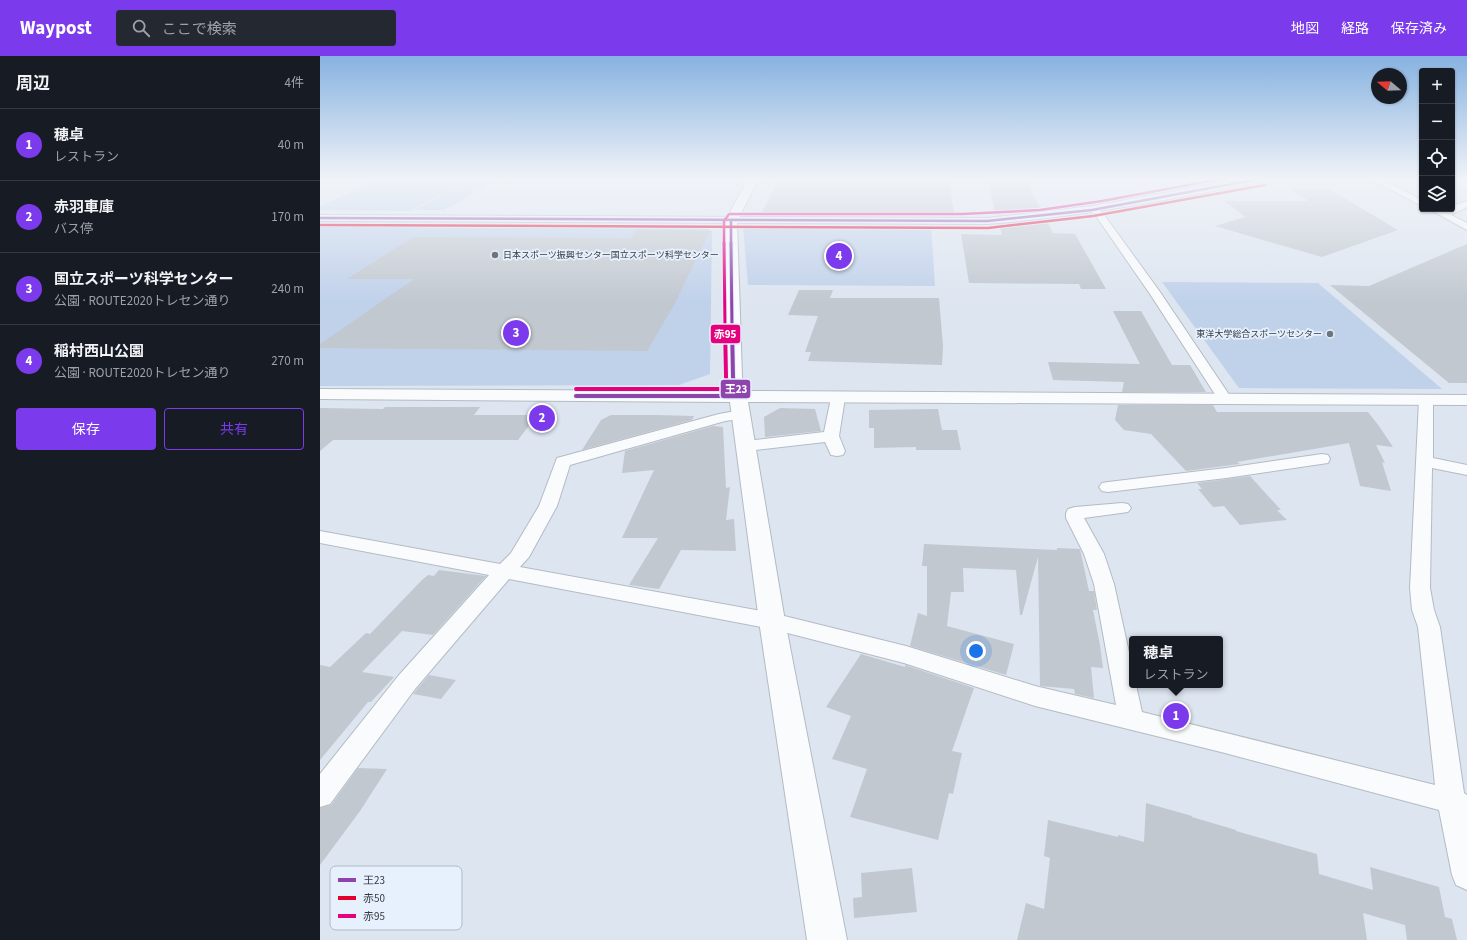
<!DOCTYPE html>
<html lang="ja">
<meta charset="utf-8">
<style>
:root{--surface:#171b24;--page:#242831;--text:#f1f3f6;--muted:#9ea1a6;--line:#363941;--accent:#7c3aed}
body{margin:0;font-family:"Source Sans 3","Noto Sans JP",sans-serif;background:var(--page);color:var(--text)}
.controls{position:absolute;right:12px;top:12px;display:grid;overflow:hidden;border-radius:4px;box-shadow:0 1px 3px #0004}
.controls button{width:36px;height:36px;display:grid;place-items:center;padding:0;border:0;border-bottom:1px solid var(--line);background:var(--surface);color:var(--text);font:20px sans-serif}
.compass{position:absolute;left:1051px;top:12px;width:36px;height:36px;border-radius:50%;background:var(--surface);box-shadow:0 1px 3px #0004;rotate:289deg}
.you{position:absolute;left:656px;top:595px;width:14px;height:14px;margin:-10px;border:3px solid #fff;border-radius:50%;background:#1a73e8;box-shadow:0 0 0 6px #1a73e833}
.badge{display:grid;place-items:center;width:26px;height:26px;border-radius:50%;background:var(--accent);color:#fff;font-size:13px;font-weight:700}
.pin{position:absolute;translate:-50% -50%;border:2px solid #fff;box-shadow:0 1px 4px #0006}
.popup{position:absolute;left:809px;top:580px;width:94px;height:52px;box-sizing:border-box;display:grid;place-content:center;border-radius:4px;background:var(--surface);filter:drop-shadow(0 1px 3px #0005);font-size:13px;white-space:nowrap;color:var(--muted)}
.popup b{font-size:15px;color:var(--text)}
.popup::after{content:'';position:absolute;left:50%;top:100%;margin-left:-8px;border:8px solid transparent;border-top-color:var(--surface)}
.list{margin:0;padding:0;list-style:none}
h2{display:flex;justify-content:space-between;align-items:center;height:52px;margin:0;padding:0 16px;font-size:17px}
h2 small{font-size:13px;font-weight:400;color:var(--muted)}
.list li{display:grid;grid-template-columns:26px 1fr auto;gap:12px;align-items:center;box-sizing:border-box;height:72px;padding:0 16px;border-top:1px solid var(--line)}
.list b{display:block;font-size:15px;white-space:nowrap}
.list p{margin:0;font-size:13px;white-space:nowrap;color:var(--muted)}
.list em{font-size:13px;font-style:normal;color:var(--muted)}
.actions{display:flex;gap:8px;padding:12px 16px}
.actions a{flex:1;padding:9px 0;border:1px solid var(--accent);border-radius:4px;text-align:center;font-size:14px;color:var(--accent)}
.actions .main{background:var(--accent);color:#fff}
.icon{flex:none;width:22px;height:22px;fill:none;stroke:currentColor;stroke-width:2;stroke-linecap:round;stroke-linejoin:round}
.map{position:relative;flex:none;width:1147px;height:884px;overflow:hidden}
header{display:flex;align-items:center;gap:24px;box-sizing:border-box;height:56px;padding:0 20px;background:var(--accent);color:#fff}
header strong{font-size:19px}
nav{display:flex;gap:22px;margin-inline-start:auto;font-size:14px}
.search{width:280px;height:36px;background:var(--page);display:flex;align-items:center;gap:10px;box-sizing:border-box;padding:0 14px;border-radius:4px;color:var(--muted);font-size:15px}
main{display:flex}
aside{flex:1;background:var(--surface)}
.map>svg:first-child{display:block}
.green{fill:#c0d1ea}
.building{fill:#c2c8d0}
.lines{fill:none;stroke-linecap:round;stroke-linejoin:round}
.minor-casing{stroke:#b4bbc3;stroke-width:2}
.tertiary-casing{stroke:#b4bbc3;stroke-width:2}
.secondary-casing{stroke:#b4bbc3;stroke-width:2}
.minor{fill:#fafbfd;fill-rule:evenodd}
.tertiary{fill:#fafbfd;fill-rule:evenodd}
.secondary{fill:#f1f3f8;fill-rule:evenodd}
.bus-1-far2-casing{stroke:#e7f0fd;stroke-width:4}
.bus-1-far1-casing{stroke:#e7f0fd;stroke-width:5}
.bus-1-casing{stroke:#e7f0fd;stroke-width:6}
.bus-2-casing{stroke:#e7f0fd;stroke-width:4}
.bus-3-far2-casing{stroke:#e7f0fd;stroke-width:4}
.bus-3-far1-casing{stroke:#e7f0fd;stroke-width:5}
.bus-3-casing{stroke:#e7f0fd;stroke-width:6}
.bus-1-far2{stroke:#8e44ad;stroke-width:2.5}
.bus-1-far1{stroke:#8e44ad;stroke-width:3}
.bus-1{stroke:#8e44ad;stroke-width:4}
.bus-2{stroke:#e4002b;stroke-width:2.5}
.bus-3-far2{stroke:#e5007d;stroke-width:2.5}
.bus-3-far1{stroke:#e5007d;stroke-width:3}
.bus-3{stroke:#e5007d;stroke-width:4}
.poi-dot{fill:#6f757e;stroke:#e7f0fd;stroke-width:1.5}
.labels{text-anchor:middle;stroke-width:3.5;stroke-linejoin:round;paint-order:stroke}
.far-poi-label{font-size:9px;fill:#343941;stroke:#e7f0fd;text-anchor:start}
.key{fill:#e7f0fd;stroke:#b1b9c5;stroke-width:1}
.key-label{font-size:11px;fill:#343941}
.line-badge{stroke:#e7f0fd;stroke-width:1.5}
.badge-label{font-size:11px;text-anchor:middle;font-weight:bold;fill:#fff}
</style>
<header>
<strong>Waypost</strong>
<div class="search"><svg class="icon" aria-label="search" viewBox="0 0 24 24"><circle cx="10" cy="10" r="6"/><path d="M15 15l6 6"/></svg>ここで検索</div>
<nav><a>地図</a><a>経路</a><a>保存済み</a></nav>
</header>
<main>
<aside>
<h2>周辺<small>4件</small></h2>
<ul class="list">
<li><span class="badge">1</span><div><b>穂卓</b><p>レストラン</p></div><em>40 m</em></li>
<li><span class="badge">2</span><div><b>赤羽車庫</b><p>バス停</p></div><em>170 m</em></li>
<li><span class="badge">3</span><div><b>国立スポーツ科学センター</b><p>公園 · ROUTE2020トレセン通り</p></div><em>240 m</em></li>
<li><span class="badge">4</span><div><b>稲村西山公園</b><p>公園 · ROUTE2020トレセン通り</p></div><em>270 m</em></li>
</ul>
<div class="actions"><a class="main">保存</a><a>共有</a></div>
</aside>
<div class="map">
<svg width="1147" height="884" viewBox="0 0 1147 884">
<rect width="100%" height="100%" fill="#dde5f0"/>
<!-- green -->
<g class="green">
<polygon points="62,122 152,122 90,155 0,154 0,150"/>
<polygon points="153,122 180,122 124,154 95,154"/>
<polygon points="0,168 379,170 392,175 390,318 359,329 0,330"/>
<polygon points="431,169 611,170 615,230 428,229 423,171"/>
<polygon points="842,226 998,227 1122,333 919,332"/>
</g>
<!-- building -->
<g class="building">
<polygon points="460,122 571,122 571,124 629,124 634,157 442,156"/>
<polygon points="667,122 701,122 703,126 707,126 721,154 676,159"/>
<polygon points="970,133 1009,133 1078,174 1002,201 895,170 925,161 905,145 989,145"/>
<polygon points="726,164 733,177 755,178 786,233 761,233 759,228 649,227 641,178 682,179 679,168"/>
<polygon points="317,174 390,175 354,249 327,295 0,292 0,288 94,223 27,223 93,181 310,182"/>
<polygon points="1147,188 1147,327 1129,327 1010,229 1049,230"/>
<polygon points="479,234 513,234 510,242 619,242 623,290 622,309 488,305 491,296 485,296 498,260 468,259"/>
<polygon points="793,255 821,255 852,309 870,309 886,336 802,336 804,326 733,324 728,306 820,308"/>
<polygon points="798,349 893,349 897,356 1048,356 1059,370 1073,391 1056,389 1065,407 1062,406 1071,435 1040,430 1029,387 917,406 920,408 866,415 831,378 804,374 795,364"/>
<polygon points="65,351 160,351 154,359 217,359 198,384 13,384 0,395 0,352 63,353"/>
<polygon points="460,352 495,353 501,375 445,381 444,361"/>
<polygon points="618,353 622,374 637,374 641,394 596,394 596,391 554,392 554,372 549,372 549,354"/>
<polygon points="291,359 336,359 374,360 372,364 262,394 281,364"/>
<polygon points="393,370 403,371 406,432 410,431 406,464 414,463 416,495 361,494 339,533 309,529 338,482 302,482 334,414 302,417 305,395"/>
<polygon points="930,420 961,454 957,454 967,464 920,469 904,450 893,451 878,433 882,433 877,427"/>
<polygon points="604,488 737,494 737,492 760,493 769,535 774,535 777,554 773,554 780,589 783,612 771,611 774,642 755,638 754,633 720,630 718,501 702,559 700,559 696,514 643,512 644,536 631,536 627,570 694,588 686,619 590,590 598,557 607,560 607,510 602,510"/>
<polygon points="119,514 166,520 113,579 82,575 42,616 74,621 51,646 48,646 0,704 0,609 10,611 46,577 50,578 102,524 108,519 114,520"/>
<polygon points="541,598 585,611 585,609 654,632 632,695 642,697 633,738 629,737 618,784 530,761 547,713 512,703 531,660 506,651"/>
<polygon points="109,619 136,624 121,643 93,638"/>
<polygon points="38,712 67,713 40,755 0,809 0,752 11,749"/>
<polygon points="826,747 872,760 872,761 916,774 916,775 997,798 999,818 1053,834 1050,811 1119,831 1125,861 1132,863 1137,884 1087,884 1085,869 1043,857 1047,884 697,884 706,847 724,853 730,802 724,800 728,764 798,781 798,779 824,786"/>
<polygon points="592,812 597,856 534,862 533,842 542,841 541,817"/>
</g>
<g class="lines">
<!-- minor casing -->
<g class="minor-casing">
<g id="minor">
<polygon points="1049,122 1059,122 1102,144 1102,150"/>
<polygon points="1136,122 1144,122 1147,126 1147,133 1144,133"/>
<polygon points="1147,145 1147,151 1131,159 1147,167 1147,174 1109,153 1120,153 1124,155 1127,153 1132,153 1132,150"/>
<polygon points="773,151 782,156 840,236 912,343 910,346 905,347 900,346 830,238 776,160 769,154"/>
<polygon points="518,338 523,339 525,342 519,380 525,395 523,399 517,400 511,399 505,386 426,395 420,393 418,390 420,387 426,385 504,376 511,342 513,339"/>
<polygon points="1106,340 1111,341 1113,344 1113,402 1147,409 1147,419 1112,412 1110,532 1114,554 1120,571 1144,737 1147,739 1147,834 1136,829 1132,819 1119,754 901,696 715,650 584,607 452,573 189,523 95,633 10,748 0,751 0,718 79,619 169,519 0,487 0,475 180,508 191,497 219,450 237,402 399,358 421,354 426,356 429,359 426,362 405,365 250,409 237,450 209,501 200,511 452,557 586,590 715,630 796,649 774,528 764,498 746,462 746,457 748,453 755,451 802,447 808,448 811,452 808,456 764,462 784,498 794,528 812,610 812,629 816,629 822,656 1115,729 1098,571 1092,554 1090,532 1099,344 1101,341"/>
<polygon points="1002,398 1008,399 1010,403 1008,407 906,422 788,436 782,435 779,431 782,427 788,426 906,412"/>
</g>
</g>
<!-- tertiary casing -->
<g class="tertiary-casing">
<polygon id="tertiary" points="429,122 439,122 417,165 422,321 425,335 1147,339 1147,349 428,346 465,565 527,884 487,884 439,565 410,346 0,343 0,333 407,335 404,321 405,165"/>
</g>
<!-- secondary casing -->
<g class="secondary-casing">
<path id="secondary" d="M929 122H949L944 125C852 143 761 161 667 168L0 165V159L667 162 772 150Z"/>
</g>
<!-- minor -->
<use href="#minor" class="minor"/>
<!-- tertiary -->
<use href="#tertiary" class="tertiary"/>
<!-- secondary -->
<use href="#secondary" class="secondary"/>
<!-- bus-1-far2 casing -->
<g class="bus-1-far2-casing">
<g id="bus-1-far2">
<polyline points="0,162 667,165 772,154 944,122"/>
<polyline points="411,165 411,188"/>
</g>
</g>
<!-- bus-1-far1 casing -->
<g class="bus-1-far1-casing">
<polyline id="bus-1-far1" points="411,187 412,271"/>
</g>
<!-- bus-1 casing -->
<g class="bus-1-casing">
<polyline id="bus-1" points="256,340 417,340 413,321 412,270"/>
</g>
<!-- bus-2 casing -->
<g class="bus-2-casing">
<polyline id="bus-2" points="0,169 668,172 773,160 945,129"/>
</g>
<!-- bus-3-far2 casing -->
<g class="bus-3-far2-casing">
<polyline id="bus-3-far2" points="404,188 404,165 409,158 642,158 720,154 782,145 906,122"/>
</g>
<!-- bus-3-far1 casing -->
<g class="bus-3-far1-casing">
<polyline id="bus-3-far1" points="404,187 405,271"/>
</g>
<!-- bus-3 casing -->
<g class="bus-3-casing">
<polyline id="bus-3" points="256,333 408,333 406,321 405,270"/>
</g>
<!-- bus-1-far2 -->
<use href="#bus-1-far2" class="bus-1-far2"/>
<!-- bus-1-far1 -->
<use href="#bus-1-far1" class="bus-1-far1"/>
<!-- bus-1 -->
<use href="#bus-1" class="bus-1"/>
<!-- bus-2 -->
<use href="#bus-2" class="bus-2"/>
<!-- bus-3-far2 -->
<use href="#bus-3-far2" class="bus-3-far2"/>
<!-- bus-3-far1 -->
<use href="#bus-3-far1" class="bus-3-far1"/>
<!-- bus-3 -->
<use href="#bus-3" class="bus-3"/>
</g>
<!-- sky -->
<linearGradient id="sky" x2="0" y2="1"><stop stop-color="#87b2e0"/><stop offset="0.5" stop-color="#f0f3f8"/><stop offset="1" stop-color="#f0f3f8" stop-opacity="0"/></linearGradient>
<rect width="1147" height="246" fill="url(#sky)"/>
<!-- markers -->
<g class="poi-dot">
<circle cx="175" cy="199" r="4"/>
<circle cx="1010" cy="278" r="4"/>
</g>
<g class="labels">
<!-- far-poi labels -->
<g class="far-poi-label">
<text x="183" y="202">日本スポーツ振興センター国立スポーツ科学センター</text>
<text x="1002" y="281" text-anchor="end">東洋大学総合スポーツセンター</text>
</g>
</g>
<!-- legend -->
<rect x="10" y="810" width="132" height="64" rx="6" class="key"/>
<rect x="18" y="822" width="18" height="4" fill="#8e44ad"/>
<rect x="18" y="840" width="18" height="4" fill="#e4002b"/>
<rect x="18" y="858" width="18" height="4" fill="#e5007d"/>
<g class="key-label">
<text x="43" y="828">王23</text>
<text x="43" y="846">赤50</text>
<text x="43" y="864">赤95</text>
</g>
<g class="line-badge">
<rect x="390" y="268" width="31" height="20" rx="4" fill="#e5007d"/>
<rect x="400" y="323" width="31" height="20" rx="4" fill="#8e44ad"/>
</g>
<g class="badge-label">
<text x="405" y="282">赤95</text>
<text x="416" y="337">王23</text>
</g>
</svg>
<div class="controls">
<button>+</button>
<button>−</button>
<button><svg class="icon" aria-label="locate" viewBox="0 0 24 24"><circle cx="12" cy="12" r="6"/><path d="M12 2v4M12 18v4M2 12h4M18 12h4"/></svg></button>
<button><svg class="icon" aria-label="layers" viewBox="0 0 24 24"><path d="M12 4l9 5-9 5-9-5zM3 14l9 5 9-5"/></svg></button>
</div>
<svg class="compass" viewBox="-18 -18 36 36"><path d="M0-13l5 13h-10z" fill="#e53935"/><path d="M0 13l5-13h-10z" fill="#9ea1a6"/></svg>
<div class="you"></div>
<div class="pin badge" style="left:856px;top:660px">1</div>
<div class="popup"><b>穂卓</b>レストラン</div>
<div class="pin badge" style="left:222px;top:362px">2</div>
<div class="pin badge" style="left:196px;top:277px">3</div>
<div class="pin badge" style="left:519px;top:200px">4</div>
</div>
</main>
